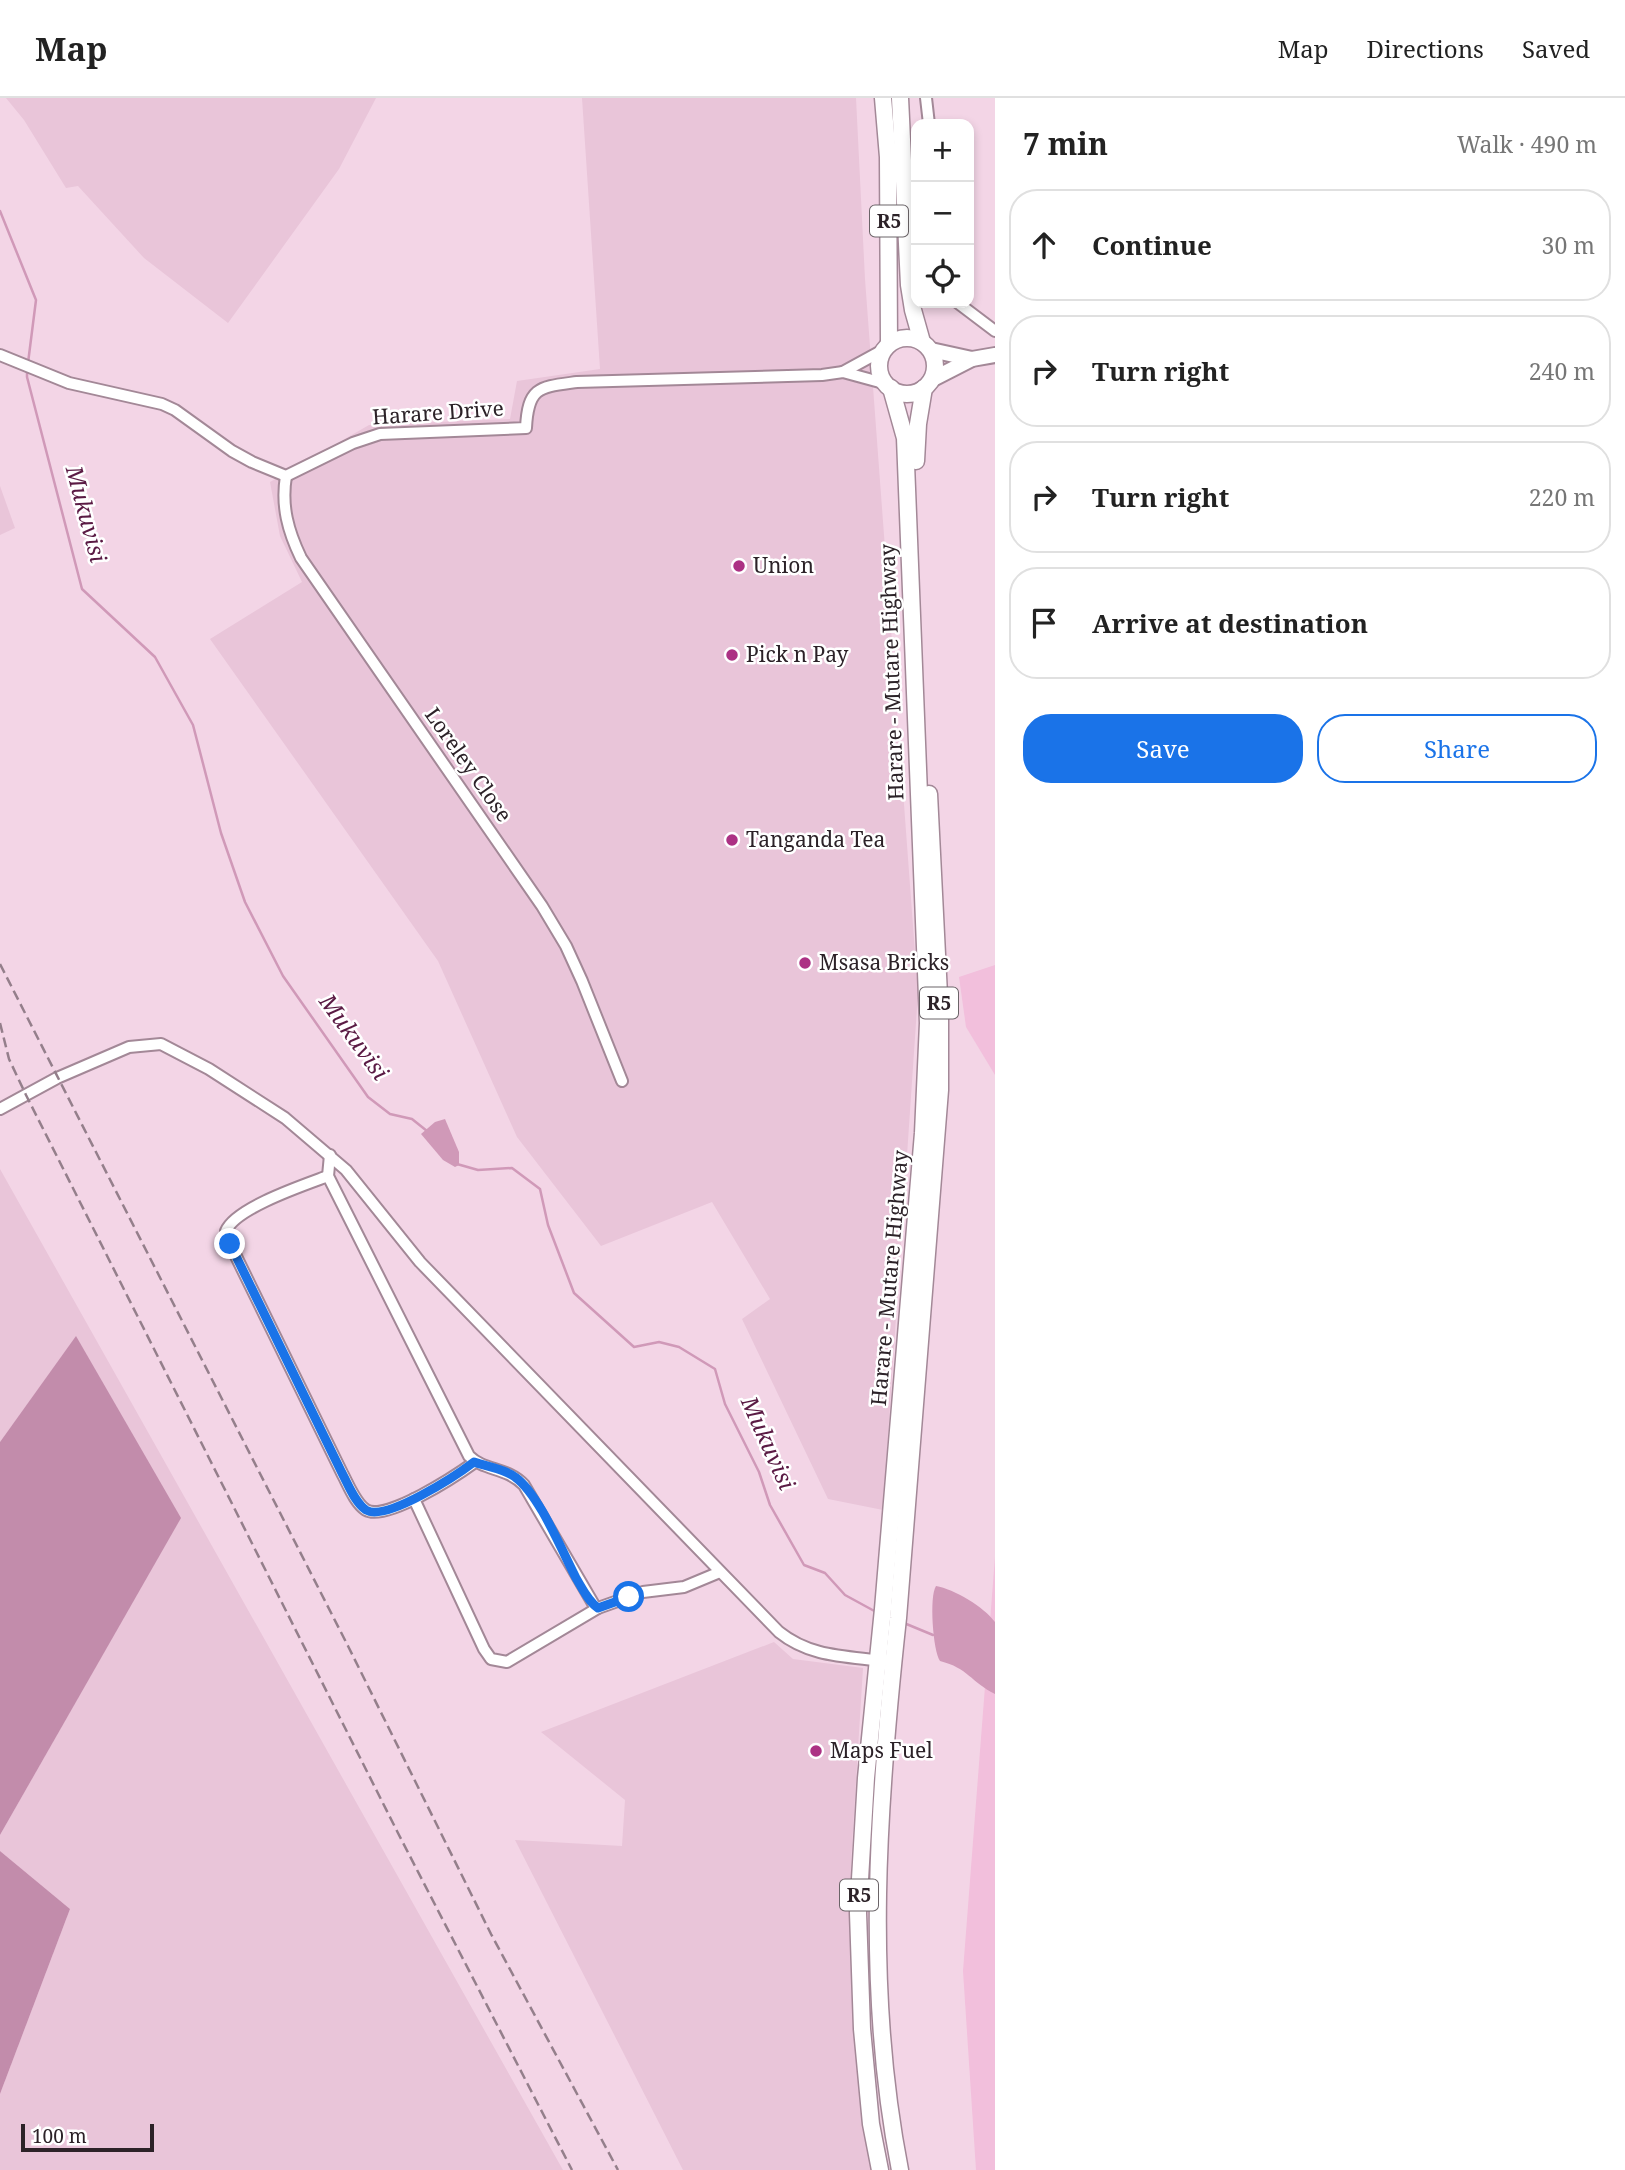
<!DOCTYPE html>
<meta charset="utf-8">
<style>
:root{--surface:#fff;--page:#f2f2f2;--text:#222;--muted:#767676;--line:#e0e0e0;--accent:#1a73e8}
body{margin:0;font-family:"Noto Serif",serif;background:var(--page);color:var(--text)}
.controls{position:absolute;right:21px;top:21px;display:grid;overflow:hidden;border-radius:14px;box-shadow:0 4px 10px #0003}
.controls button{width:63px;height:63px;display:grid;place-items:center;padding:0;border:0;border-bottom:2px solid var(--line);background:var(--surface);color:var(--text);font:35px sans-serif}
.scale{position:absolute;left:21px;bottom:18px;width:133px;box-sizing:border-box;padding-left:7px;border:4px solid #2c2228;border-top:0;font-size:19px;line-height:24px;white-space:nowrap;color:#2c2228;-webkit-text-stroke:5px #fff;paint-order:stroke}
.stop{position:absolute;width:21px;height:21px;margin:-16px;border:5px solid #1a73e8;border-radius:50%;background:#fff}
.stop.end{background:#1a73e8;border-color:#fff;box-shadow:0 2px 7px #0008}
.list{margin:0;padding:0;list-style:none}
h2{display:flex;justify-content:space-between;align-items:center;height:91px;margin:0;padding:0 28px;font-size:30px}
h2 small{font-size:23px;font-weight:400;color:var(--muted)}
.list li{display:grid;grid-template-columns:46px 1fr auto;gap:21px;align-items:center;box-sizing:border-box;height:112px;margin:0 14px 14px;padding:0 14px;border:2px solid var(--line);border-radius:28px}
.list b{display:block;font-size:26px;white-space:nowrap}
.list em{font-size:23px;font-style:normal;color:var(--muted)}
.actions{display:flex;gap:14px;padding:21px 28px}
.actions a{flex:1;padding:16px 0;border:2px solid var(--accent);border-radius:28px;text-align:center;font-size:24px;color:var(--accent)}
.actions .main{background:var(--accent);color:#fff}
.icon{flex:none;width:38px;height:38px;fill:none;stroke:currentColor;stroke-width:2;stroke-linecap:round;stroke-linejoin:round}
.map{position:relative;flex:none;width:995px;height:2072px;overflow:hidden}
header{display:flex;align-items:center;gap:42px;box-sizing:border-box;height:98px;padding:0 35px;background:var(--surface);border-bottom:2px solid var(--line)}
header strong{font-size:33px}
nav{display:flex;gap:38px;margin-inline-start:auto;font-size:24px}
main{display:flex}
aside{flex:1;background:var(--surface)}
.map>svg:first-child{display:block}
.built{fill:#e9c5d9}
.green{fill:#f2bfdc}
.forest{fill:#c28cab}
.water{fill:#d099b8}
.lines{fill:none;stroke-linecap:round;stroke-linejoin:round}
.stream{stroke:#d099b8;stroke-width:2.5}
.minor-casing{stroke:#a38897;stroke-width:14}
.major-casing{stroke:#a38897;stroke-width:18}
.highway-casing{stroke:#a38897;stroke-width:19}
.minor{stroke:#fff;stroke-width:10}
.major{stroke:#fff;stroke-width:14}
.highway{stroke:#fff;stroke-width:16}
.rail{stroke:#947f8b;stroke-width:2.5;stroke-dasharray:10 5;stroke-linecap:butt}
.route{stroke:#1a73e8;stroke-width:9}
.poi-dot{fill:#ac3184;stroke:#fff;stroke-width:2.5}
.labels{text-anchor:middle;stroke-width:5;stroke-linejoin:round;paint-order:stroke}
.shield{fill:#fff;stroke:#6b6468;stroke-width:2}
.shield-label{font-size:19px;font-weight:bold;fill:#2c2228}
.street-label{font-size:21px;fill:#2c2228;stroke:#fff}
.poi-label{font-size:21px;fill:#2c2228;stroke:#fff;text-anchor:start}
.water-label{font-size:23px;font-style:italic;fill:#5a1a44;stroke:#fff}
</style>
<header>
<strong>Map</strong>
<nav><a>Map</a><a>Directions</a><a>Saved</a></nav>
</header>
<main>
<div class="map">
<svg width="995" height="2072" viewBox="0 0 995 2072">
<rect width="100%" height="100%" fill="#f3d5e6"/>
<!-- built -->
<g class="built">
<polygon points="6,0 376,0 339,71 228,225 144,160 78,88 66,90 24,22"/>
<polygon points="582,0 856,0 865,181 918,895 883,1412 828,1401 742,1221 770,1201 712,1104 601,1148 517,1039 438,863 210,541 302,484 280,438 270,384 369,327 510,321 517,283 600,271"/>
<polygon points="0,388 15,430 0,437"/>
<polygon points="0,1071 563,2072 0,2072 0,1996 70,1811 0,1753 0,1737 180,1420 76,1239 0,1344"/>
<polygon points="774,1544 793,1561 863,1570 851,1765 865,2032 873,2072 683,2072 515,1742 622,1748 625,1702 541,1634"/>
</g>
<!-- green -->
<g class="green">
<polygon points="995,867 995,977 966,929 959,879"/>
<polygon points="995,1459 995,2072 976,2072 963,1873"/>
</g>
<!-- forest -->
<g class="forest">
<polygon points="76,1238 181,1420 0,1737 0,1344"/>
<polygon points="0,1753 70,1811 0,1996"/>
</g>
<!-- water -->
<g class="water">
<polygon points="445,1021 459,1054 459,1067 455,1069 443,1062 421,1036 435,1024"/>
<path d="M936 1488C954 1491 984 1509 995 1524V1596C971 1584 968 1570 940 1563 933 1553 929 1498 936 1488Z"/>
</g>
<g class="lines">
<!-- stream -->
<g class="stream">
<polyline points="0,113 36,202 28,265"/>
<polyline points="27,272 27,279 82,491 155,559 193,627 221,735 245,804 283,878 368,999 390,1016 412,1021 427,1033"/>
<polyline points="457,1066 478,1072 512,1070 540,1091 548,1127 574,1195 634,1249 659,1244 679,1249 715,1271 725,1306 759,1374 770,1407 804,1467 825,1475 845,1497 878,1515"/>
<polyline points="904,1525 933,1537"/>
</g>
<!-- minor casing -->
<g class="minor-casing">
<g id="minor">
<polyline points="926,0 929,26"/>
<polyline points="958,205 995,233"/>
<path d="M0 257 69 285 162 306 175 312 232 353 252 364 286 378 353 345 380 336 526 330C528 288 540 289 577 284L822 277 843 274 887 286"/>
<polyline points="843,274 885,251"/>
<path d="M286 378C281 408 288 433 301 460L542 808 566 848 582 883 622 983"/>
<path d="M0 1011 57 980 129 949 161 946 209 971 285 1020 346 1072 420 1164 779 1534C810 1559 845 1558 883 1563"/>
<path d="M330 1057 328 1078 469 1358C484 1373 507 1369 524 1387L594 1507 598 1510 643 1494 684 1489 720 1474"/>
<path d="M328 1078C304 1087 235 1110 226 1133L230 1146 342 1375C348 1386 355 1405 366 1412 386 1424 457 1377 475 1364"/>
<polyline points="414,1401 484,1551 491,1561 507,1564 598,1510"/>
</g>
</g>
<!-- major casing -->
<g class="major-casing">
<g id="major">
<polyline points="931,252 972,261"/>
<polyline points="931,282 972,261 995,257"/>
</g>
</g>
<!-- highway casing -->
<g class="highway-casing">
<g id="highway">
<polyline points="883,0 888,59 889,246"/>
<polyline points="900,0 909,187 913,212 922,244"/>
<circle cx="907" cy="268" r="28"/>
<polyline points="916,363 918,326 924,290"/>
<polyline points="880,2072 871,2026 862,1931 858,1815 866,1680 883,1511 923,1035 928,925 905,340 891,290"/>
<path d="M900 2072C864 1889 878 1703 898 1520L940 992V917L929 696"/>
</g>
</g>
<!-- minor -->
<use href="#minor" class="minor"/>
<!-- major -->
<use href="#major" class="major"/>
<!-- highway -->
<use href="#highway" class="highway"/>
<!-- rail -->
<g class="rail">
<polyline points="0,866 348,1548 491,1836 618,2072"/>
<polyline points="0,925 9,961 26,997 399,1737 572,2072"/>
</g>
</g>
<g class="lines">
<!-- route -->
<path class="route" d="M230 1146 342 1375C348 1386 355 1405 366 1412 386 1424 457 1377 474 1364 488 1369 503 1370 515 1379 539 1396 562 1453 576 1480 582 1490 588 1503 598 1510L629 1499"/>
</g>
<!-- markers -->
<g class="poi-dot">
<circle cx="739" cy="468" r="7"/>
<circle cx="732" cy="557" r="7"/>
<circle cx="732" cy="742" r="7"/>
<circle cx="805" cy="865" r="7"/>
<circle cx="816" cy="1653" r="7"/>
</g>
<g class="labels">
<!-- shield labels -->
<g class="shield">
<rect x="870" y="107.5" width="38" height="31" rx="5"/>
<rect x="920" y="889.5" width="38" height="31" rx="5"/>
<rect x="840" y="1781.5" width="38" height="31" rx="5"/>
</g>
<g class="shield-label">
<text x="889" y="130">R5</text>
<text x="939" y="912">R5</text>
<text x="859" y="1804">R5</text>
</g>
<!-- street labels -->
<g class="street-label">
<text transform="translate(438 315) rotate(-4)" y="7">Harare Drive</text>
<text transform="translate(892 574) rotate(-92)" y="7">Harare - Mutare Highway</text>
<text transform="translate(468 667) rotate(55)" y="7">Loreley Close</text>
<text transform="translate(890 1180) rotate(-85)" y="7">Harare - Mutare Highway</text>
</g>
<!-- poi labels -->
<g class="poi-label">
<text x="753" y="475">Union</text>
<text x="746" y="564">Pick n Pay</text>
<text x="746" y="749">Tanganda Tea</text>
<text x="819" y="872">Msasa Bricks</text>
<text x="830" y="1660">Maps Fuel</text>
</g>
<!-- water labels -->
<g class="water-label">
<text transform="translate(86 416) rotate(75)" y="8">Mukuvisi</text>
<text transform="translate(354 939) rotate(54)" y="8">Mukuvisi</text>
<text transform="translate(768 1345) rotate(66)" y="8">Mukuvisi</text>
</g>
</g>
</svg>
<div class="controls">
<button>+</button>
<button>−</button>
<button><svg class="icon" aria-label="locate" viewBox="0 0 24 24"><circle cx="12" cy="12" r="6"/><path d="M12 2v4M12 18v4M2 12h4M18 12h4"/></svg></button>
</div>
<div class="scale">100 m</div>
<div class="stop" style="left:629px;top:1499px"></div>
<div class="stop end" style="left:230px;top:1146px"></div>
</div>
<aside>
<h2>7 min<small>Walk · 490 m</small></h2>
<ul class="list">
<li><svg class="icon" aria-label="ahead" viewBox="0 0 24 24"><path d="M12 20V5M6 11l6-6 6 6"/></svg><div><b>Continue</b></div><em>30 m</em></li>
<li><svg class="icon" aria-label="right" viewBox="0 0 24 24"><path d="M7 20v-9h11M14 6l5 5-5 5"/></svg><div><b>Turn right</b></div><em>240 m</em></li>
<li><svg class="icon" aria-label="right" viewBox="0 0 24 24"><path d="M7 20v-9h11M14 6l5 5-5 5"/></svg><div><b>Turn right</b></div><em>220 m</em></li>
<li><svg class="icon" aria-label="arrive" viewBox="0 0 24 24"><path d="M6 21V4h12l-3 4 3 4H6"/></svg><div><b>Arrive at destination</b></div></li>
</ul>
<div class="actions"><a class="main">Save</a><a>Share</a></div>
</aside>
</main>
